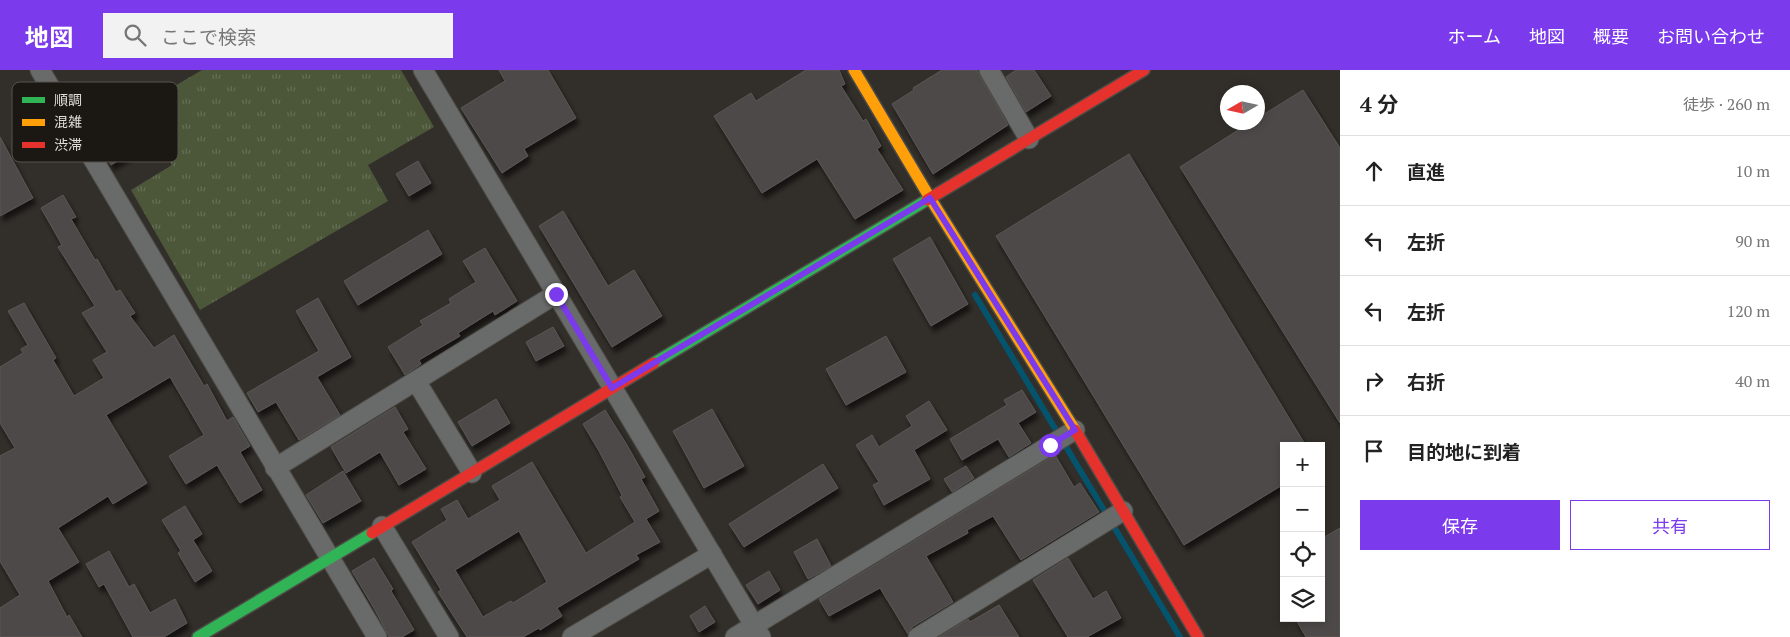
<!DOCTYPE html>
<html lang="ja">
<meta charset="utf-8">
<style>
:root{--surface:#fff;--page:#f2f2f2;--text:#222;--muted:#767676;--line:#e0e0e0;--accent:#7c3aed}
body{margin:0;font-family:"PT Serif","Noto Sans JP",serif;background:var(--page);color:var(--text)}
.controls{position:absolute;right:15px;bottom:15px;display:grid;overflow:hidden;border-radius:0px;box-shadow:0 2px 8px #0003}
.controls button{width:45px;height:45px;display:grid;place-items:center;padding:0;border:0;border-bottom:1px solid var(--line);background:var(--surface);color:var(--text);font:25px sans-serif}
.compass{position:absolute;left:1220px;top:15px;width:45px;height:45px;border-radius:50%;background:var(--surface);box-shadow:0 2px 8px #0003;rotate:261deg}
.stop{position:absolute;width:15px;height:15px;margin:-11px;border:4px solid #7c3aed;border-radius:50%;background:#fff}
.stop.end{background:#7c3aed;border-color:#fff;box-shadow:0 1px 5px #0008}
.list{margin:0;padding:0;list-style:none}
h2{display:flex;justify-content:space-between;align-items:center;height:65px;margin:0;padding:0 20px;font-size:21px}
h2 small{font-size:16px;font-weight:400;color:var(--muted)}
.list li{display:grid;grid-template-columns:32px 1fr auto;gap:15px;align-items:center;box-sizing:border-box;height:70px;padding:0 20px;border-top:1px solid var(--line)}
.list b{display:block;font-size:19px;white-space:nowrap}
.list em{font-size:16px;font-style:normal;color:var(--muted)}
.actions{display:flex;gap:10px;padding:15px 20px}
.actions a{flex:1;padding:11px 0;border:1px solid var(--accent);border-radius:0px;text-align:center;font-size:18px;color:var(--accent)}
.actions .main{background:var(--accent);color:#fff}
.icon{flex:none;width:28px;height:28px;fill:none;stroke:currentColor;stroke-width:2;stroke-linecap:round;stroke-linejoin:round}
.map{position:relative;flex:none;width:1340px;height:567px;overflow:hidden}
header{display:flex;align-items:center;gap:30px;box-sizing:border-box;height:70px;padding:0 25px;background:var(--accent);color:#fff}
header strong{font-size:24px}
nav{display:flex;gap:28px;margin-inline-start:auto;font-size:18px}
.search{width:350px;height:45px;background:var(--page);display:flex;align-items:center;gap:12px;box-sizing:border-box;padding:0 18px;border-radius:0px;color:var(--muted);font-size:19px}
main{display:flex}
aside{flex:1;background:var(--surface)}
.map>svg:first-child{display:block}
.grass{fill:url(#grass-tufts)}
.lines{fill:none;stroke-linecap:round;stroke-linejoin:round}
.stream{stroke:#04546e;stroke-width:6}
.building{fill:#4e4a49;stroke:#5a5755;fill-rule:evenodd;filter:url(#shadow)}
.street-casing{stroke:#4d4b46;stroke-width:21}
.fast-casing{stroke:#4d4b46;stroke-width:14}
.slow-casing{stroke:#4d4b46;stroke-width:14}
.jam-casing{stroke:#4d4b46;stroke-width:14}
.street{stroke:#696a6a;stroke-width:19}
.fast{stroke:#30b455;stroke-width:11}
.slow{stroke:#ff9f0a;stroke-width:11}
.jam{stroke:#e5322d;stroke-width:11}
.route{stroke:#7c3aed;stroke-width:6}
.key{fill:#1b1814;stroke:#56534e;stroke-width:1}
.key-label{font-size:14px;fill:#e1dcd6}
</style>
<header>
<strong>地図</strong>
<div class="search"><svg class="icon" aria-label="search" viewBox="0 0 24 24"><circle cx="10" cy="10" r="6"/><path d="M15 15l6 6"/></svg>ここで検索</div>
<nav><a>ホーム</a><a>地図</a><a>概要</a><a>お問い合わせ</a></nav>
</header>
<main>
<div class="map">
<svg width="1340" height="567" viewBox="0 0 1340 567">
<defs>
<pattern id="grass-tufts" width="24" height="20" patternUnits="userSpaceOnUse" patternTransform="scale(1.25)"><rect width="24" height="20" fill="#4c573a"/><path d="M3 7l-1-3M5 7V3M7 7l1-3M15 17l-1-3M17 17v-4M19 17l1-3" fill="none" stroke="#666f56"/></pattern>
<filter id="shadow"><feDropShadow dx="3" dy="5.5" stdDeviation="2.5" flood-color="#0009"/></filter>
</defs>
<rect width="100%" height="100%" fill="#322f2a"/>
<!-- grass -->
<polygon class="grass" points="202,0 401,0 434,57 368,95 388,131 200,240 131,120 172,95 139,37"/>
<g class="lines">
<!-- stream -->
<polyline class="stream" points="975,225 1180,567"/>
</g>
<!-- building -->
<g class="building">
<polygon points="499,0 548,0 576,48 524,79 528,86 502,103 461,38 505,11"/>
<polygon points="806,0 839,0 845,14 841,16 863,51 866,49 881,76 877,79 903,120 855,149 817,89 762,123 714,46 751,23 756,31"/>
<polygon points="942,0 977,0 1008,55 933,104 892,34 914,20 913,18"/>
<polygon points="1016,0 1034,0 1051,26 1026,42 1006,7"/>
<polygon points="1303,20 1340,78 1340,353 1180,97 1251,52 1258,52 1258,48"/>
<polygon points="120,60 133,82 111,95 98,73"/>
<polygon points="0,67 33,128 0,146"/>
<polygon points="1129,84 1306,376 1284,376 1284,414 1184,475 996,166"/>
<polygon points="418,91 431,113 409,126 396,104"/>
<polygon points="63,125 76,147 71,149 95,190 97,189 116,222 120,220 135,243 130,246 154,278 174,265 204,316 207,314 227,351 233,347 250,376 240,382 262,420 240,433 217,395 186,414 169,386 204,365 170,307 106,345 147,413 113,434 108,426 58,458 79,492 48,511 67,547 69,545 82,567 0,567 0,538 20,525 0,491 0,386 15,378 0,353 0,297 23,283 21,279 28,275 8,241 24,233 56,288 53,290 74,326 104,308 93,290 107,282 82,243 95,236 58,177 62,175 41,138"/>
<polygon points="563,141 608,216 634,200 662,246 612,277 539,156"/>
<polygon points="428,160 442,184 358,235 344,211"/>
<polygon points="930,167 968,234 931,256 893,189"/>
<polygon points="485,178 517,231 495,245 493,241 458,263 460,266 419,290 421,294 405,305 388,277 423,255 420,251 451,233 449,229 476,212 463,191"/>
<polygon points="318,228 351,287 317,307 340,345 299,370 276,332 258,342 247,323 319,281 296,241"/>
<polygon points="553,257 564,276 536,291 526,272"/>
<polygon points="886,266 906,302 846,335 826,299"/>
<polygon points="1022,320 1036,342 1018,353 1031,373 1009,387 998,369 962,390 950,369 1007,335 1004,330"/>
<polygon points="496,329 510,353 472,376 458,352"/>
<polygon points="929,331 947,360 914,380 930,409 884,435 873,415 879,412 856,375 872,365 879,377 912,356 906,346"/>
<polygon points="395,337 408,359 403,362 426,399 399,415 380,382 346,403 331,377"/>
<polygon points="712,339 744,396 704,418 673,361"/>
<path d="M605 340 627 375 645 407 641 409 659 441 646 449 660 472 636 485 639 489 557 538 562 546 540 560 539 558 523 567H467L438 522 441 520 412 472 447 450 441 439 457 430 468 449 500 430 492 416 532 392 586 483 635 452 620 427 622 425 599 381 583 354ZM519 461 547 512 513 533 511 531 483 547 455 500Z"/>
<polygon points="1055,385 1074,417 1080,413 1099,442 1021,490 993,446 967,460 968,463 926,486 953,532 912,557 908,564 880,518 829,546 819,529"/>
<polygon points="823,394 838,418 744,477 729,454"/>
<polygon points="966,396 974,408 952,422 944,409"/>
<polygon points="343,401 361,431 323,453 306,425"/>
<polygon points="185,436 202,464 193,470 212,501 195,512 178,483 181,481 162,450"/>
<polygon points="1340,458 1340,567 1306,567 1295,548 1321,548 1321,469"/>
<polygon points="817,469 831,496 808,509 794,482"/>
<polygon points="109,481 129,517 134,514 150,543 175,529 187,553 164,567 133,567 104,514 99,517 86,494"/>
<polygon points="374,488 393,519 391,521 414,560 402,567 389,567 375,540 352,501"/>
<polygon points="1068,488 1093,529 1106,521 1121,548 1087,567 1068,567 1033,510"/>
<polygon points="769,501 780,520 758,534 746,515"/>
<polygon points="999,535 1019,567 939,567 968,549 970,552"/>
<polygon points="705,536 715,552 699,562 690,546"/>
</g>
<g class="lines">
<!-- street casing -->
<g class="street-casing">
<g id="street">
<polyline points="40,0 377,567"/>
<polyline points="423,0 761,567"/>
<polyline points="989,0 1029,69"/>
<polyline points="416,311 472,403"/>
<polyline points="275,398 556,224"/>
<polyline points="382,456 449,567"/>
<polyline points="572,567 712,484"/>
<polyline points="735,567 1075,360"/>
<polyline points="918,567 1123,441"/>
</g>
</g>
<!-- fast casing -->
<g class="fast-casing">
<g id="fast">
<polyline points="654,293 927,130"/>
<polyline points="198,567 372,463"/>
</g>
</g>
<!-- slow casing -->
<g class="slow-casing">
<polyline id="slow" points="854,0 930,128 1075,360"/>
</g>
<!-- jam casing -->
<g class="jam-casing">
<g id="jam">
<polyline points="927,130 1144,0"/>
<polyline points="1075,360 1198,567"/>
<polyline points="372,463 654,293"/>
</g>
</g>
<!-- street -->
<use href="#street" class="street"/>
<!-- fast -->
<use href="#fast" class="fast"/>
<!-- slow -->
<use href="#slow" class="slow"/>
<!-- jam -->
<use href="#jam" class="jam"/>
</g>
<g class="lines">
<!-- route -->
<polyline class="route" points="556,224 612,318 930,128 1075,360 1050,375"/>
</g>
<!-- legend -->
<rect x="12" y="12" width="166" height="80" rx="8" class="key"/>
<rect x="22" y="27" width="23" height="6" fill="#30b455"/>
<rect x="22" y="49" width="23" height="7" fill="#ff9f0a"/>
<rect x="22" y="72" width="23" height="6" fill="#e5322d"/>
<g class="key-label">
<text x="54" y="35">順調</text>
<text x="54" y="57">混雑</text>
<text x="54" y="80">渋滞</text>
</g>
</svg>
<div class="controls">
<button>+</button>
<button>−</button>
<button><svg class="icon" aria-label="locate" viewBox="0 0 24 24"><circle cx="12" cy="12" r="6"/><path d="M12 2v4M12 18v4M2 12h4M18 12h4"/></svg></button>
<button><svg class="icon" aria-label="layers" viewBox="0 0 24 24"><path d="M12 4l9 5-9 5-9-5zM3 14l9 5 9-5"/></svg></button>
</div>
<svg class="compass" viewBox="-18 -18 36 36"><path d="M0-13l5 13h-10z" fill="#e53935"/><path d="M0 13l5-13h-10z" fill="#767676"/></svg>
<div class="stop" style="left:1050px;top:375px"></div>
<div class="stop end" style="left:556px;top:224px"></div>
</div>
<aside>
<h2>4 分<small>徒歩 · 260 m</small></h2>
<ul class="list">
<li><svg class="icon" aria-label="ahead" viewBox="0 0 24 24"><path d="M12 20V5M6 11l6-6 6 6"/></svg><div><b>直進</b></div><em>10 m</em></li>
<li><svg class="icon" aria-label="left" viewBox="0 0 24 24"><path d="M17 20v-9H6M10 6l-5 5 5 5"/></svg><div><b>左折</b></div><em>90 m</em></li>
<li><svg class="icon" aria-label="left" viewBox="0 0 24 24"><path d="M17 20v-9H6M10 6l-5 5 5 5"/></svg><div><b>左折</b></div><em>120 m</em></li>
<li><svg class="icon" aria-label="right" viewBox="0 0 24 24"><path d="M7 20v-9h11M14 6l5 5-5 5"/></svg><div><b>右折</b></div><em>40 m</em></li>
<li><svg class="icon" aria-label="arrive" viewBox="0 0 24 24"><path d="M6 21V4h12l-3 4 3 4H6"/></svg><div><b>目的地に到着</b></div></li>
</ul>
<div class="actions"><a class="main">保存</a><a>共有</a></div>
</aside>
</main>
